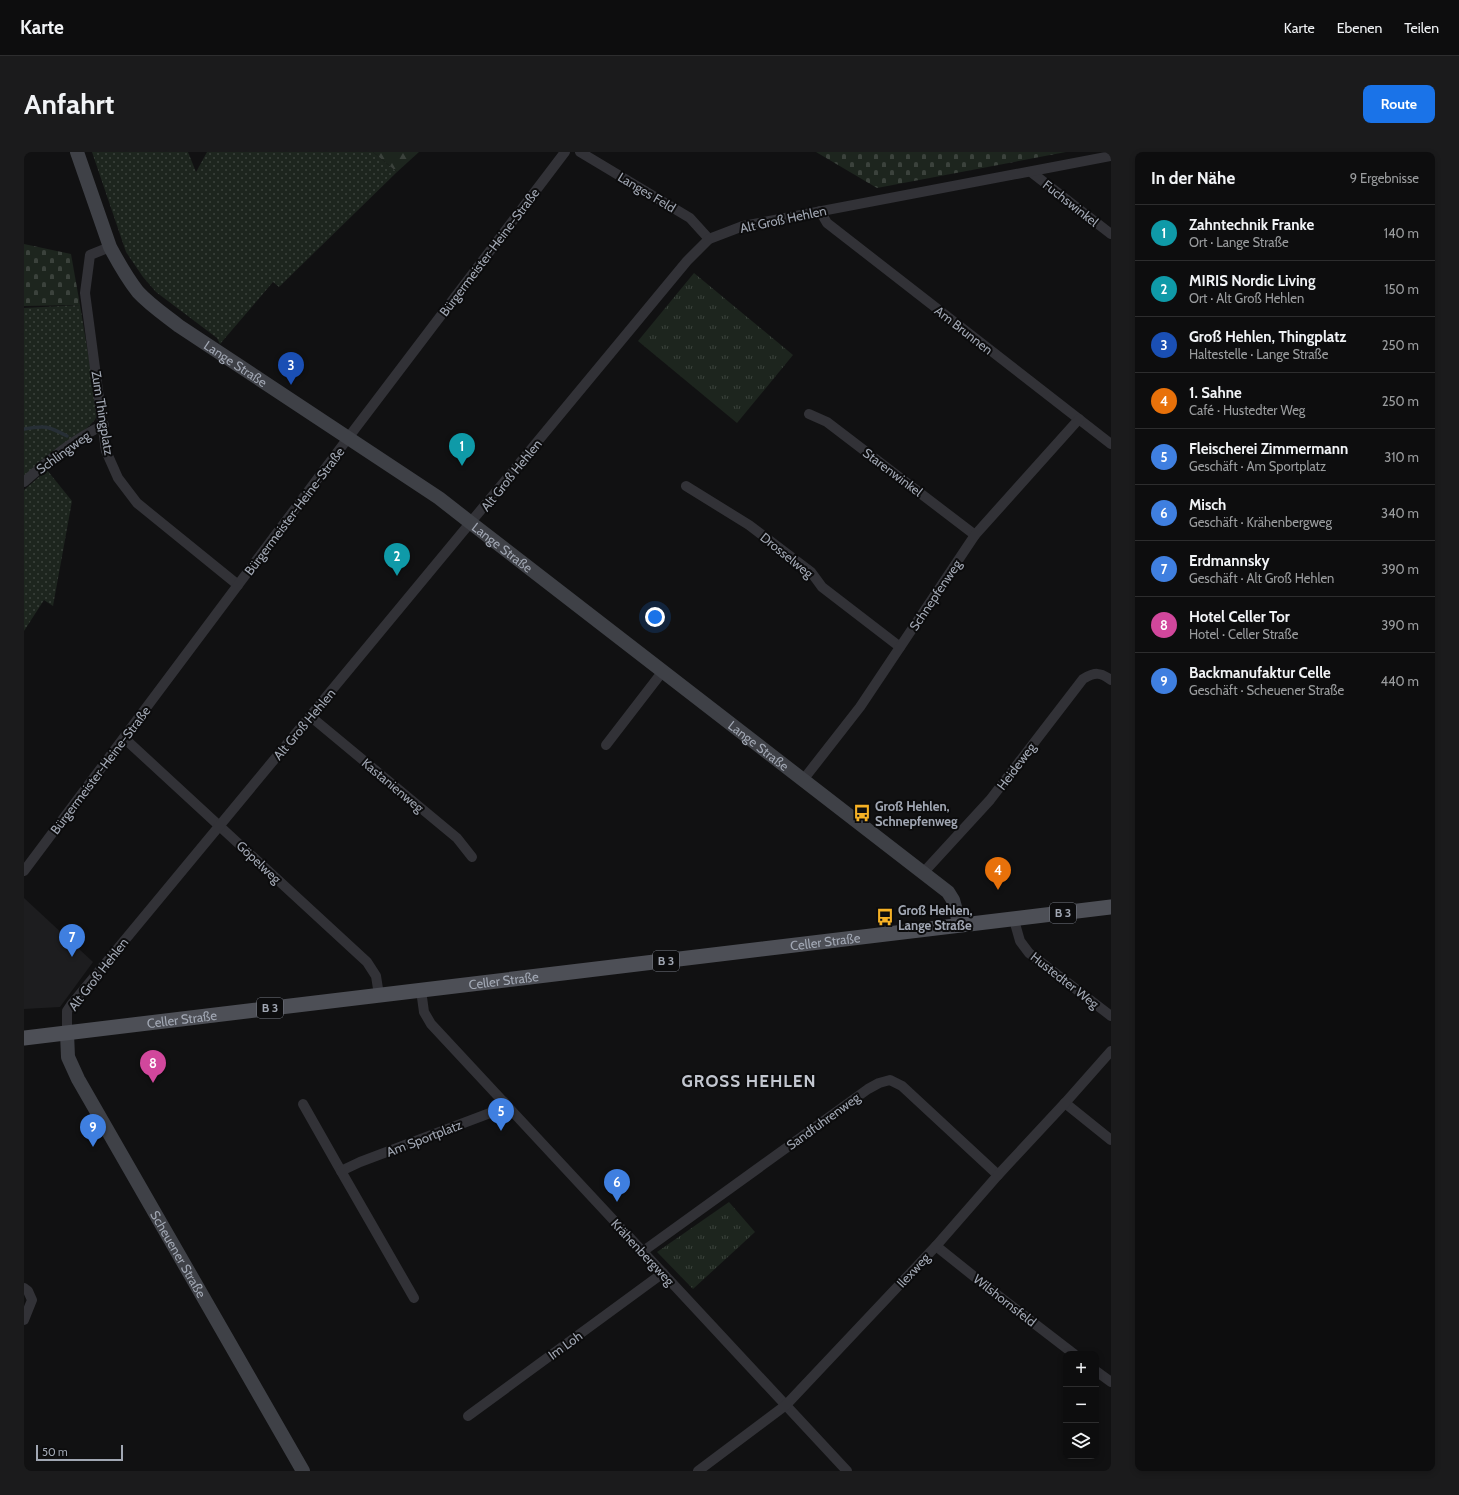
<!DOCTYPE html>
<html lang="de">
<meta charset="utf-8">
<style>
:root{--surface:#0d0d0e;--page:#1b1b1c;--text:#f1f3f6;--muted:#9a9c9e;--line:#2d2d2e;--accent:#1a73e8}
body{margin:0;font-family:Cabin,sans-serif;background:var(--page);color:var(--text)}
.controls{position:absolute;right:12px;bottom:12px;display:grid;overflow:hidden;border-radius:8px;box-shadow:0 2px 6px #0003}
.controls button{width:36px;height:36px;display:grid;place-items:center;padding:0;border:0;border-bottom:1px solid var(--line);background:var(--surface);color:var(--text);font:20px sans-serif}
.scale{position:absolute;left:12px;bottom:10px;width:87px;box-sizing:border-box;padding-left:4px;border:2px solid #a1a7b3;border-top:0;font-size:11px;line-height:14px;white-space:nowrap;color:#a1a7b3;-webkit-text-stroke:3px #0c0c0d;paint-order:stroke}
.you{position:absolute;left:631px;top:465px;width:14px;height:14px;margin:-10px;border:3px solid #fff;border-radius:50%;background:#1a73e8;box-shadow:0 0 0 6px #1a73e833}
.badge{display:grid;place-items:center;width:26px;height:26px;border-radius:50%;background:var(--accent);color:#fff;font-size:13px;font-weight:700}
.pin{position:absolute;translate:-50% -33px;filter:drop-shadow(0 1px 2px #0008)}
.pin::after{content:'';position:absolute;top:21px;width:14px;height:12px;background:inherit;clip-path:polygon(0 0,100% 0,50% 100%)}
.list{margin:0;padding:0;list-style:none}
h2{display:flex;justify-content:space-between;align-items:center;height:52px;margin:0;padding:0 16px;font-size:17px}
h2 small{font-size:13px;font-weight:400;color:var(--muted)}
.list li{display:grid;grid-template-columns:26px 1fr auto;gap:12px;align-items:center;box-sizing:border-box;height:56px;padding:0 16px;border-top:1px solid var(--line)}
.list b{display:block;font-size:15px;white-space:nowrap}
.list p{margin:0;font-size:13px;white-space:nowrap;color:var(--muted)}
.list em{font-size:13px;font-style:normal;color:var(--muted)}
.icon{flex:none;width:22px;height:22px;fill:none;stroke:currentColor;stroke-width:2;stroke-linecap:round;stroke-linejoin:round}
.map{position:relative;flex:none;width:1087px;height:1319px;overflow:hidden;border-radius:8px}
header{display:flex;align-items:center;gap:24px;box-sizing:border-box;height:56px;padding:0 20px;background:var(--surface);border-bottom:1px solid var(--line)}
header strong{font-size:19px}
nav{display:flex;gap:22px;margin-inline-start:auto;font-size:14px}
.intro{display:flex;align-items:center;justify-content:space-between;box-sizing:border-box;height:96px;padding:0 24px}
h1{margin:0;font-size:28px}
.button{padding:10px 18px;border-radius:8px;background:var(--accent);color:#fff;font-size:14px;font-weight:700}
main{display:flex;gap:24px;padding:0 24px}
aside{flex:1;background:var(--surface);border-radius:8px;box-shadow:0 2px 6px #0003}
.map>svg:first-child{display:block}
.built{fill:#1d1d1f}
.grass{fill:url(#grass-dots)}
.forest{fill:url(#forest-firs)}
.cemetery{fill:url(#cemetery-stones)}
.park{fill:url(#park-tufts)}
.lines{fill:none;stroke-linecap:round;stroke-linejoin:round}
.stream{stroke:#272f36;stroke-width:3.5}
.street{stroke:#323237;stroke-width:10}
.secondary{stroke:#3f4147;stroke-width:14}
.primary{stroke:#4d4f56;stroke-width:15}
.labels{text-anchor:middle;stroke-width:4;stroke-linejoin:round;paint-order:stroke}
.shield{fill:#0c0c0d;stroke:#747881;stroke-width:1}
.shield-label{font-size:12px;font-weight:bold;fill:#a1a7b3}
.street-label{font-size:13px;fill:#a1a7b3;stroke:#0c0c0d}
.poi-label{font-size:13px;font-weight:bold;fill:#a1a7b3;stroke:#0c0c0d;text-anchor:start}
.district-label{font-size:17px;font-weight:bold;letter-spacing:1px;fill:#c2c6cf;stroke:#0c0c0d}
</style>
<header>
<strong>Karte</strong>
<nav><a>Karte</a><a>Ebenen</a><a>Teilen</a></nav>
</header>
<div class="intro"><h1>Anfahrt</h1><a class="button">Route</a></div>
<main>
<div class="map">
<svg width="1087" height="1319" viewBox="0 0 1087 1319">
<defs>
<pattern id="grass-dots" width="8" height="8" patternUnits="userSpaceOnUse"><rect width="8" height="8" fill="#1d251e"/><path d="M2 2h.1M6 6h.1" fill="none" stroke="#3b423c" stroke-width="1.8" stroke-linecap="round"/></pattern>
<pattern id="forest-firs" width="22" height="20" patternUnits="userSpaceOnUse"><rect width="22" height="20" fill="#1d251e"/><path d="M5 1l3.5 6h-7zM16 11l3.5 6h-7z" fill="#3b423c"/></pattern>
<pattern id="cemetery-stones" width="16" height="16" patternUnits="userSpaceOnUse"><rect width="16" height="16" fill="#1d251e"/><path d="M2 7V4a2 2 0 0 1 4 0v3zM10 15v-3a2 2 0 0 1 4 0v3z" fill="#3b423c"/></pattern>
<pattern id="park-tufts" width="24" height="20" patternUnits="userSpaceOnUse"><rect width="24" height="20" fill="#1d251e"/><path d="M3 7l-1-3M5 7V3M7 7l1-3M15 17l-1-3M17 17v-4M19 17l1-3" fill="none" stroke="#3b423c"/></pattern>
</defs>
<rect width="100%" height="100%" fill="#111112"/>
<!-- built -->
<polygon class="built" points="0,746 69,810 36,855 0,857"/>
<!-- grass -->
<g class="grass">
<polygon points="68,0 164,0 172,20 183,0 349,0 373,20 255,135 249,130 196,192 193,186 132,140 119,125 102,100"/>
<polygon points="56,153 74,261 71,268 62,277 0,327 0,156"/>
<polygon points="23,318 48,349 29,454 20,448 0,479 0,338"/>
</g>
<!-- forest -->
<polygon class="forest" points="349,0 395,0 373,20"/>
<!-- cemetery -->
<g class="cemetery">
<polygon points="792,0 1042,0 853,36"/>
<polygon points="0,92 47,102 56,153 0,154"/>
</g>
<!-- park -->
<g class="park">
<polygon points="670,121 769,203 713,271 614,189"/>
<polygon points="705,1050 731,1080 669,1137 633,1100"/>
</g>
<g class="lines">
<!-- stream -->
<path class="stream" d="M0 277C21 273 24 274 43 284"/>
<!-- street -->
<g class="street">
<polyline points="556,0 666,66 685,87"/>
<polyline points="1007,20 1087,82"/>
<polyline points="796,59 803,71 1087,292"/>
<polyline points="86,95 66,103 61,141 82,299 94,326 113,351 214,433"/>
<polyline points="785,262 803,270 951,383"/>
<path d="M0 330C25 308 49 287 80 273"/>
<polyline points="662,334 725,373 787,420 798,435 876,495"/>
<polyline points="286,564 433,686 448,705"/>
<polyline points="100,586 343,810 352,824 355,843"/>
<polyline points="582,593 639,519"/>
<polyline points="779,628 836,555 951,383 1055,267"/>
<polyline points="0,719 324,286 541,0"/>
<path d="M899 721 966 648 1059 527C1071 520 1076 520 1087 528"/>
<polyline points="990,768 996,789 1005,801 1087,864"/>
<polyline points="397,838 400,860 407,872 823,1319"/>
<polyline points="43,881 43,859 47,853 663,109 685,87 719,74 1087,4"/>
<polyline points="1041,951 1087,988"/>
<polyline points="279,952 317,1019"/>
<polyline points="912,1094 972,1142 1050,1202"/>
<polyline points="618,1100 844,937 855,931 866,928 878,934 974,1023"/>
<polyline points="0,1136 4,1139 8,1148 0,1168"/>
<polyline points="390,1146 317,1019 336,1010 466,961 480,950"/>
<polyline points="1072,1219 1087,1230"/>
<polyline points="444,1264 639,1121"/>
<polyline points="674,1319 762,1253 912,1094 974,1023 1041,951 1087,899"/>
</g>
<!-- secondary -->
<g class="secondary">
<path id="s1" d="M53 0 86 95C94 110 103 126 114 140 126 153 141 163 155 174L415 346 447 371 924 740 929 748 936 773"/>
<path id="s2" d="M43 881 44 905 54 927 279 1319"/>
</g>
<!-- primary -->
<path class="primary" id="s3" d="M0 886 1087 755"/>
</g>
<!-- icons -->
<defs>
<g id="bus-bare" transform="scale(1.38)"><path d="M-5-6H5V4H4V6H2V4H-2V6H-4V4H-5ZM-3.5-4V0h7V-4ZM-3.5 1.2v1.5H-2V1.2ZM2 1.2v1.5H3.5V1.2Z" fill="#f6b125" stroke="#0c0c0d" stroke-width="2.5" paint-order="stroke"/></g>
</defs>
<g fill-rule="evenodd">
<use href="#bus-bare" x="838" y="661"/>
<use href="#bus-bare" x="861" y="765"/>
</g>
<g class="labels">
<!-- shield labels -->
<g class="shield">
<rect x="1026" y="751" width="26" height="20" rx="3"/>
<rect x="629" y="799" width="26" height="20" rx="3"/>
<rect x="233" y="846" width="26" height="20" rx="3"/>
</g>
<g class="shield-label">
<text x="1039" y="765">B 3</text>
<text x="642" y="813">B 3</text>
<text x="246" y="860">B 3</text>
</g>
<!-- street labels -->
<g class="street-label">
<text transform="translate(623 40) rotate(31)" y="5">Langes Feld</text>
<text transform="translate(1047 51) rotate(38)" y="5">Fuchswinkel</text>
<text transform="translate(759 67) rotate(-12)" y="5">Alt Groß Hehlen</text>
<text transform="translate(465 100) rotate(-53)" y="5">Bürgermeister-Heine-Straße</text>
<text transform="translate(940 178) rotate(38)" y="5">Am Brunnen</text>
<text dy="5" stroke="none"><textPath href="#s1" startOffset="275">Lange Straße</textPath></text>
<text transform="translate(79 261) rotate(81)" y="5">Zum Thingplatz</text>
<text transform="translate(39 300) rotate(-36)" y="5">Schlingweg</text>
<text transform="translate(869 320) rotate(37)" y="5">Starenwinkel</text>
<text transform="translate(487 323) rotate(-51)" y="5">Alt Groß Hehlen</text>
<text transform="translate(270 359) rotate(-53)" y="5">Bürgermeister-Heine-Straße</text>
<text dy="5" stroke="none"><textPath href="#s1" startOffset="599">Lange Straße</textPath></text>
<text transform="translate(763 403) rotate(39)" y="5">Drosselweg</text>
<text transform="translate(911 443) rotate(-56)" y="5">Schnepfenweg</text>
<text transform="translate(280 572) rotate(-50)" y="5">Alt Groß Hehlen</text>
<text dy="5" stroke="none"><textPath href="#s1" startOffset="923">Lange Straße</textPath></text>
<text transform="translate(992 614) rotate(-53)" y="5">Heideweg</text>
<text transform="translate(76 618) rotate(-53)" y="5">Bürgermeister-Heine-Straße</text>
<text transform="translate(369 633) rotate(40)" y="5">Kastanienweg</text>
<text transform="translate(235 710) rotate(43)" y="5">Göpelweg</text>
<text dy="5" stroke="none"><textPath href="#s3" startOffset="807">Celler Straße</textPath></text>
<text transform="translate(74 822) rotate(-52)" y="5">Alt Groß Hehlen</text>
<text dy="5" stroke="none"><textPath href="#s3" startOffset="483">Celler Straße</textPath></text>
<text transform="translate(1041 828) rotate(38)" y="5">Hustedter Weg</text>
<text dy="5" stroke="none"><textPath href="#s3" startOffset="159">Celler Straße</textPath></text>
<text transform="translate(799 969) rotate(-36)" y="5">Sandfuhrenweg</text>
<text transform="translate(400 986) rotate(-21)" y="5">Am Sportplatz</text>
<text transform="translate(619 1100) rotate(47)" y="5">Krähenbergweg</text>
<text dy="5" stroke="none"><textPath href="#s2" startOffset="250">Scheuener Straße</textPath></text>
<text transform="translate(889 1118) rotate(-47)" y="5">Ilexweg</text>
<text transform="translate(981 1148) rotate(38)" y="5">Wilshornsfeld</text>
<text transform="translate(541 1193) rotate(-36)" y="5">Im Loh</text>
</g>
<!-- poi labels -->
<g class="poi-label">
<text x="851" y="659">Groß Hehlen,<tspan x="851" dy="15">Schnepfenweg</tspan></text>
<text x="874" y="763">Groß Hehlen,<tspan x="874" dy="15">Lange Straße</tspan></text>
</g>
<!-- district labels -->
<g class="district-label">
<text x="725" y="935">GROSS HEHLEN</text>
</g>
</g>
</svg>
<div class="controls">
<button>+</button>
<button>−</button>
<button><svg class="icon" aria-label="layers" viewBox="0 0 24 24"><path d="M12 4l9 5-9 5-9-5zM3 14l9 5 9-5"/></svg></button>
</div>
<div class="scale">50 m</div>
<div class="you"></div>
<div class="pin badge" style="left:438px;top:314px;background:#0f9aa8">1</div>
<div class="pin badge" style="left:373px;top:424px;background:#0f9aa8">2</div>
<div class="pin badge" style="left:267px;top:233px;background:#1a4fb4">3</div>
<div class="pin badge" style="left:974px;top:738px;background:#e8710a">4</div>
<div class="pin badge" style="left:477px;top:979px;background:#3f7fe0">5</div>
<div class="pin badge" style="left:593px;top:1050px;background:#3f7fe0">6</div>
<div class="pin badge" style="left:48px;top:805px;background:#3f7fe0">7</div>
<div class="pin badge" style="left:129px;top:931px;background:#d1479c">8</div>
<div class="pin badge" style="left:69px;top:995px;background:#3f7fe0">9</div>
</div>
<aside>
<h2>In der Nähe<small>9 Ergebnisse</small></h2>
<ul class="list">
<li><span class="badge" style="background:#0f9aa8">1</span><div><b>Zahntechnik Franke</b><p>Ort · Lange Straße</p></div><em>140 m</em></li>
<li><span class="badge" style="background:#0f9aa8">2</span><div><b>MIRIS Nordic Living</b><p>Ort · Alt Groß Hehlen</p></div><em>150 m</em></li>
<li><span class="badge" style="background:#1a4fb4">3</span><div><b>Groß Hehlen, Thingplatz</b><p>Haltestelle · Lange Straße</p></div><em>250 m</em></li>
<li><span class="badge" style="background:#e8710a">4</span><div><b>1. Sahne</b><p>Café · Hustedter Weg</p></div><em>250 m</em></li>
<li><span class="badge" style="background:#3f7fe0">5</span><div><b>Fleischerei Zimmermann</b><p>Geschäft · Am Sportplatz</p></div><em>310 m</em></li>
<li><span class="badge" style="background:#3f7fe0">6</span><div><b>Misch</b><p>Geschäft · Krähenbergweg</p></div><em>340 m</em></li>
<li><span class="badge" style="background:#3f7fe0">7</span><div><b>Erdmannsky</b><p>Geschäft · Alt Groß Hehlen</p></div><em>390 m</em></li>
<li><span class="badge" style="background:#d1479c">8</span><div><b>Hotel Celler Tor</b><p>Hotel · Celler Straße</p></div><em>390 m</em></li>
<li><span class="badge" style="background:#3f7fe0">9</span><div><b>Backmanufaktur Celle</b><p>Geschäft · Scheuener Straße</p></div><em>440 m</em></li>
</ul>
</aside>
</main>
